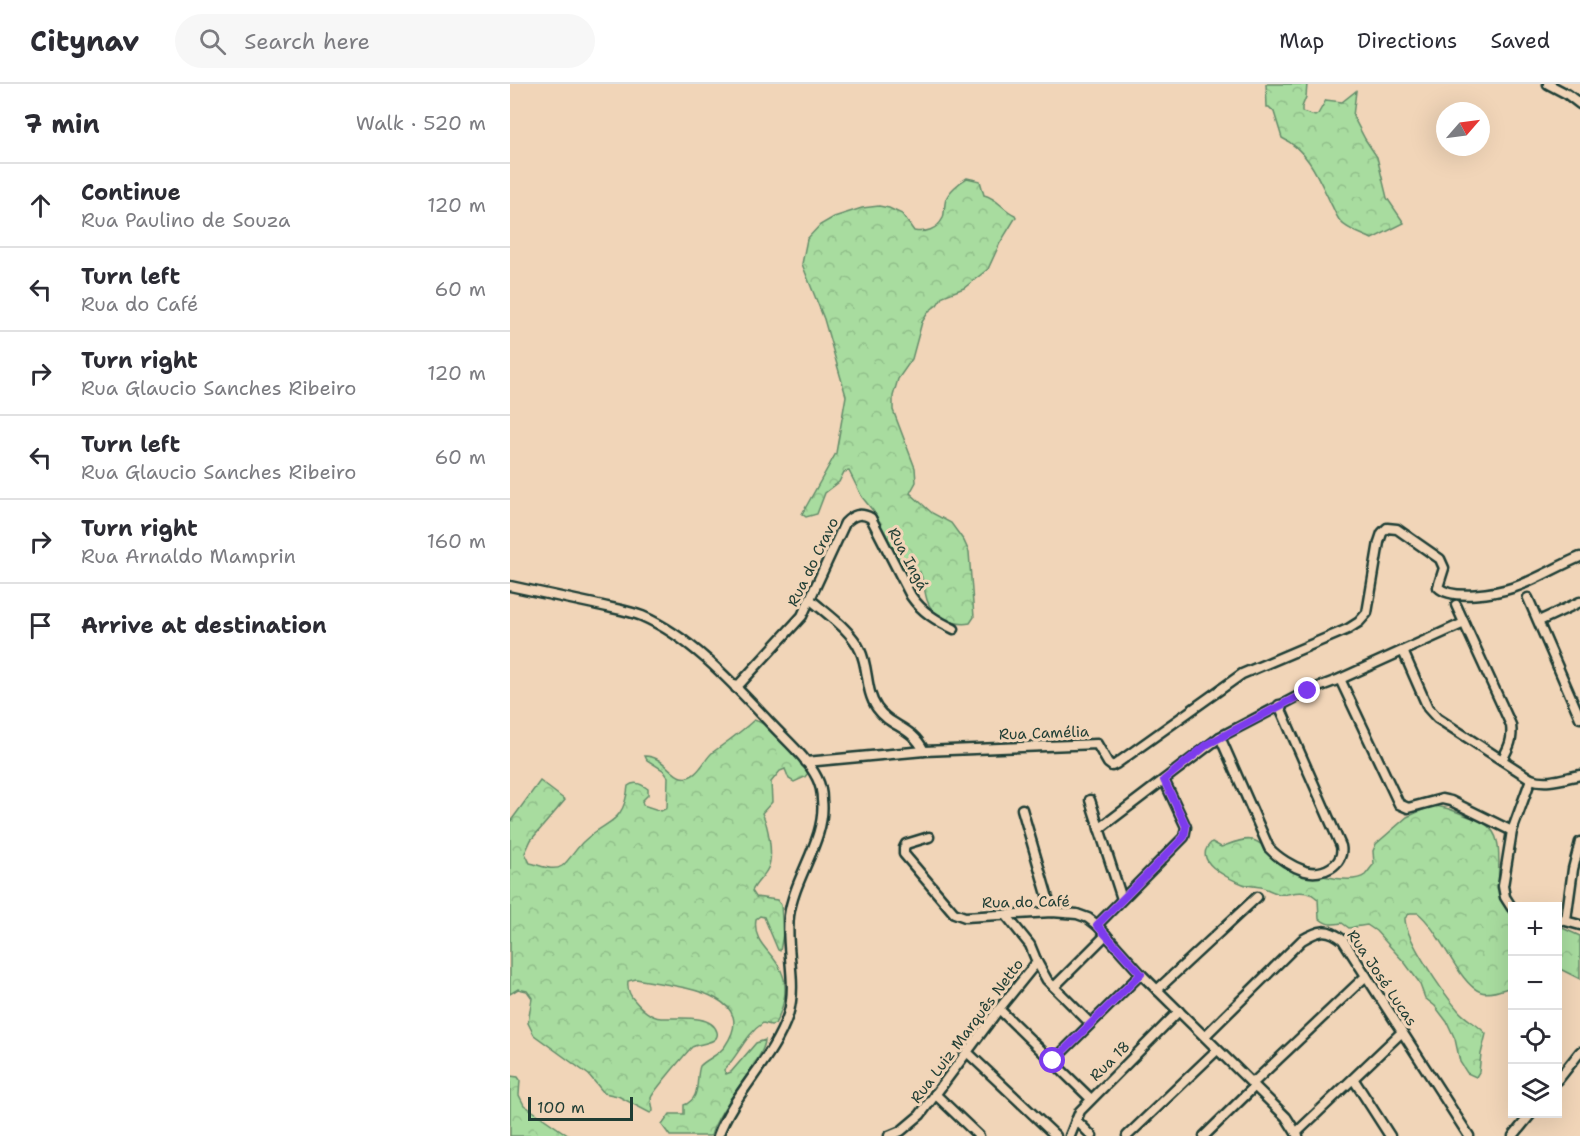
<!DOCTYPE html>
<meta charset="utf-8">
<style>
:root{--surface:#fff;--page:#f7f7f7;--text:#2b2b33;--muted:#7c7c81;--line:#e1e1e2}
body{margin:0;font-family:"Shantell Sans",sans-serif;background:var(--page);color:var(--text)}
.controls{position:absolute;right:18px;bottom:18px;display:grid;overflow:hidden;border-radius:0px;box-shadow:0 6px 24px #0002}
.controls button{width:54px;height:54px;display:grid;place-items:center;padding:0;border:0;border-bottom:2px solid var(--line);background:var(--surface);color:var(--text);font:30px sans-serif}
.compass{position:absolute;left:926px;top:18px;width:54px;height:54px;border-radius:50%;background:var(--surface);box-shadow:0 6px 24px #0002;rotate:62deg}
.scale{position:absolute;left:18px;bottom:15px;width:105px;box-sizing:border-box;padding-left:6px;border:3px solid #1f3d34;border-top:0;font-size:16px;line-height:21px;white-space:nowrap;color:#1f3d34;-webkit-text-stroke:4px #f1d5b8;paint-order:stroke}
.stop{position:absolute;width:18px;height:18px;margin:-14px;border:4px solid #7c3aed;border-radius:50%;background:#fff}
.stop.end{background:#7c3aed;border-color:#fff;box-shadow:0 2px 6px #0008}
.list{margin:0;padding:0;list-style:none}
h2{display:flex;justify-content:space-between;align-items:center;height:78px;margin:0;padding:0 24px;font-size:26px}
h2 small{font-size:20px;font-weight:400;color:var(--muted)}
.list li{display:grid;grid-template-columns:39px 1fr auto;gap:18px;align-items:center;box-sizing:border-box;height:84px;padding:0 24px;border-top:2px solid var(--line)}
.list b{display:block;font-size:22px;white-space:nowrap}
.list p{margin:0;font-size:20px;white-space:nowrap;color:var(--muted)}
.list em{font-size:20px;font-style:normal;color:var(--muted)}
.icon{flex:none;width:33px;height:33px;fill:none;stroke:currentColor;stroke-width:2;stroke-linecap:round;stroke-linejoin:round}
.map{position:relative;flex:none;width:1070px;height:1052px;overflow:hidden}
header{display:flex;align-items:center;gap:36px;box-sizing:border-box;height:84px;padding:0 30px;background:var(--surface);border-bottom:2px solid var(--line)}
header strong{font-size:28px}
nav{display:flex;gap:33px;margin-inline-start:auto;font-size:21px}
.search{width:420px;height:54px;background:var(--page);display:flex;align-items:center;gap:15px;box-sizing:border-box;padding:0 21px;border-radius:33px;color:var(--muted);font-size:22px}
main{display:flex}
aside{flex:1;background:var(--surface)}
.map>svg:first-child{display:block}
.forest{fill:url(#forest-crowns);stroke:#648c6a;stroke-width:1.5}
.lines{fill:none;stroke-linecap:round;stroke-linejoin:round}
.street-casing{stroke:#1f3d34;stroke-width:13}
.street{stroke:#f1d5b8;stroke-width:8}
.route{stroke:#7c3aed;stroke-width:8}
.labels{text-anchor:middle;stroke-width:6;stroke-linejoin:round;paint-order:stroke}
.street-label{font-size:15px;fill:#1f3d34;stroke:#f1d5b8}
</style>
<header>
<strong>Citynav</strong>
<div class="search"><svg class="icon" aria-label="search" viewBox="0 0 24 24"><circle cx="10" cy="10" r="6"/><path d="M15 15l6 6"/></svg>Search here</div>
<nav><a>Map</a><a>Directions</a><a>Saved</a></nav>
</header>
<main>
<aside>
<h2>7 min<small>Walk · 520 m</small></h2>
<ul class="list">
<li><svg class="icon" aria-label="ahead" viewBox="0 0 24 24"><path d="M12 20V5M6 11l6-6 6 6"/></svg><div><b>Continue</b><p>Rua Paulino de Souza</p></div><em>120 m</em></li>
<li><svg class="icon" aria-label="left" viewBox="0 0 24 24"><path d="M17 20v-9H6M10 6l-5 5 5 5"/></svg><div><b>Turn left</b><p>Rua do Café</p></div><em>60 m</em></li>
<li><svg class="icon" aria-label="right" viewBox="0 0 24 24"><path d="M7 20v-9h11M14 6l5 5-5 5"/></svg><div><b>Turn right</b><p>Rua Glaucio Sanches Ribeiro</p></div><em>120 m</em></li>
<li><svg class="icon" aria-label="left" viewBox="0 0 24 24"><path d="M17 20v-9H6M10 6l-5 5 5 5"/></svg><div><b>Turn left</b><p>Rua Glaucio Sanches Ribeiro</p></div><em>60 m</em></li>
<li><svg class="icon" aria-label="right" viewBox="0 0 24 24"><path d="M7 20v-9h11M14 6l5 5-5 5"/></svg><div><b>Turn right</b><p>Rua Arnaldo Mamprin</p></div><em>160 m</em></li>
<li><svg class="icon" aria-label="arrive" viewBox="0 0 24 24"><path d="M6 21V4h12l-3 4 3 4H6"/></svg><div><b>Arrive at destination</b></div></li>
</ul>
</aside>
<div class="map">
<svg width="1070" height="1052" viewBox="0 0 1070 1052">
<defs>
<pattern id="forest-crowns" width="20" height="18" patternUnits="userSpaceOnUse" patternTransform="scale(1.5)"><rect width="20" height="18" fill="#a8dc9f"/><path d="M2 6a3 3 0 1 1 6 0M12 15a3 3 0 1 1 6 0" fill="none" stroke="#90be8a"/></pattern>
</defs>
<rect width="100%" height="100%" fill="#f1d5b8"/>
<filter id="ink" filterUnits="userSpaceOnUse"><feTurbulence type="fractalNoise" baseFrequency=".0167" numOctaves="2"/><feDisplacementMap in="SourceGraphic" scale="12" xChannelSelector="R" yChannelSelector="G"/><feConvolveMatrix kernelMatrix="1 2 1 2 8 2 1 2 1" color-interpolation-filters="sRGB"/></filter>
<g filter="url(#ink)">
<!-- forest -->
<g class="forest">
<path d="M756 0H797L796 13 792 23V28L805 32 808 30 816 16 832 18 846 7 843 32 855 55 867 73 877 114 894 139 862 155C852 150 837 146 830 137 826 132 824 125 821 120 809 95 798 66 772 54L764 28 759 23H757Z"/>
<path d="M457 94 470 97 474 111C487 114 493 126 505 131L506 133 490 159 478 185 454 204 433 212 427 221 419 227 412 238 402 275 388 295 383 312V326L405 384 406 398 400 409 422 429 441 439 454 457 459 468 464 533 460 539C445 542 422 533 417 516 414 506 414 498 410 488L404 502 402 503 397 500 385 478 364 428 352 413 339 387 334 388 329 398 315 409 307 430 296 433 292 430 326 369 336 312 314 235 292 180 297 155 310 141 324 133 352 124 369 122 379 124 392 130 404 147C415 149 427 146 433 134 435 128 434 121 436 115 439 107 450 98 457 94Z"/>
<path d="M244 636C262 640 288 673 298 689L295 693 284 698 279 695 275 685 270 687 261 698 262 718 252 729C258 741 264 771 258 784 254 793 246 798 242 807L246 813 267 816 271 821 273 850 270 867 268 866 254 833 250 832 246 835C242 861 265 868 272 889 279 905 273 925 265 940L261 941 253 939C235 951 229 971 214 986L216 990 221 988 246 959 255 956C255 975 208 1023 201 1052H160L152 1041 160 1030H174V1021C192 1014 185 996 190 982 198 974 208 972 215 962 253 907 159 902 126 895L118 897C117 905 119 911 125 917 132 925 140 933 151 934 165 935 202 929 207 948 210 960 188 959 182 963 177 968 142 1009 141 1014 141 1018 143 1023 143 1027L140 1029 108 1012 94 1009 79 991 24 951 18 939 22 914 17 907 8 905 0 910V738L30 697 55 716 21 756 15 769 20 779C30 781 43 788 52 782 59 777 67 763 74 757 97 735 114 741 118 702 125 696 132 700 138 705V711L132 717 133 721 151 727 157 724 158 693 153 686 137 676 135 672C153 672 160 690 171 693 187 697 194 675 203 668 217 658 231 648 244 636Z"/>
<path d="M921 722C934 722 944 727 957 732 962 734 969 735 974 739 1005 759 973 805 1002 828V903C993 905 981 911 971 908 949 901 930 846 908 829H900L895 834C894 853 934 910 948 926 956 936 968 940 976 950L971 970 969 988 966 993 957 989 950 978 945 955 937 938 925 922 915 914 909 898 895 879 866 847 857 841 839 844 832 839C822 841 816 841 809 834L808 815C806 814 803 811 801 810 788 805 777 812 769 810 763 808 757 805 751 803 745 802 738 802 733 800 717 794 680 776 702 758L711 763C720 760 732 754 743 756 754 759 760 770 769 776 784 786 840 803 855 791 858 788 861 783 864 780L863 767 866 760 897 733Z"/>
<polygon points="1048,842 1070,852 1070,895 1048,884"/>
<polygon points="0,992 8,993 10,996 9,1011 14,1021 59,1052 0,1052"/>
</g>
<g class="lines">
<!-- street casing -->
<g class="street-casing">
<g id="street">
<polyline points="1038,0 1057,10 1070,20"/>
<path d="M0 502C28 508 56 514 84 520 100 524 117 526 132 532 183 554 226 603 263 642 278 658 297 674 307 694 310 700 312 709 312 716 317 754 284 793 279 832 275 865 288 899 278 931 263 976 224 1008 208 1052"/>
<polyline points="1018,514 1070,634"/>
<path d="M301 516C317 530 341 546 350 566 359 584 355 607 367 624 381 644 401 641 414 667"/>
<path d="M946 521 1001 641C1003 656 999 663 992 676"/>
<polyline points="1029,537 1070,518"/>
<path d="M893 567 918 624 927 634 1021 695C1037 701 1054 694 1070 691"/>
<polyline points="830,595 889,720 898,724 932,715 941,717 1002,747"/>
<path d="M226 604 292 532 335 439C343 431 350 428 361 434L401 512C412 528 427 537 444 545"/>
<path d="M710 653 759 764C768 774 783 783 795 787 812 792 835 781 831 762L769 621"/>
<path d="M296 678 414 667 587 660 598 679 602 682 606 680 732 590 838 545 849 538 857 529 869 458 872 449 877 444 887 445 930 475 934 484 928 503C942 517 987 509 1005 503 1028 495 1048 482 1070 473"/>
<polyline points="580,716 612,815"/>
<polyline points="512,725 542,828"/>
<polyline points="589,745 710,653 798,607 830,595 954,539"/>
<polyline points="419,753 396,760 394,764 394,770 444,829 455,833 542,828 567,830 578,834 587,841 631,890 776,1033 788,1052"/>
<polyline points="1002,824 995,813 993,802 1002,747 1021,695"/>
<polyline points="496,831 520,861 527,878 537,896 580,939"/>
<polyline points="1048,835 1070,841"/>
<polyline points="1056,836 1063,785 1070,758"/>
<polyline points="587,841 674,753 676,743 654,696"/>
<polyline points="544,903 596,851"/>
<polyline points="647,906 747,813"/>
<polyline points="489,925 581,1015"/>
<path d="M695 952 792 856C809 846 817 843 833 856L959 1052"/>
<polyline points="457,968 546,1052"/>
<polyline points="543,977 631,890"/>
<polyline points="844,996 880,1052"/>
<polyline points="1048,996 1070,968"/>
<polyline points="742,1000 856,892"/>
<polyline points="425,1010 469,1052"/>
<polyline points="566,1036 582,1052"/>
<polyline points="786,1049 892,948"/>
<polyline points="379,1052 391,1047 410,1031 489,925 527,878"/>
<polyline points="560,1052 570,1027 669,927"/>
<polyline points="617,1052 707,966"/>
<polyline points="694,1052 744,1003"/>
<polyline points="1003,1052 1021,1030"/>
</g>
</g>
<!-- street -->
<use href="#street" class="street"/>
</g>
</g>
<g class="lines" filter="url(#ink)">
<!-- route -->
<polyline class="route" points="543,977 631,890 587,841 674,753 676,742 654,696 698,660 798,607"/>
</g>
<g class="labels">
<!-- street labels -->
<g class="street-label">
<text transform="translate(398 475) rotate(62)" y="5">Rua Ingá</text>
<text transform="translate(303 478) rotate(-64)" y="5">Rua do Cravo</text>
<text transform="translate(534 649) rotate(-2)" y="5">Rua Camélia</text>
<text transform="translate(516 818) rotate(-1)" y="5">Rua do Café</text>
<text transform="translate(872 894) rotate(56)" y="5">Rua José Lucas</text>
<text transform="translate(457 947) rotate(-53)" y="5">Rua Luiz Marquês Netto</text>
<text transform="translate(600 977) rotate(-45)" y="5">Rua 18</text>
</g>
</g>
</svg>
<div class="controls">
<button>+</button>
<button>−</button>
<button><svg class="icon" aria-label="locate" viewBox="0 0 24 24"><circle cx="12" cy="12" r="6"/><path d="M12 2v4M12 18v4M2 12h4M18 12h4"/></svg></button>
<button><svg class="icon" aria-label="layers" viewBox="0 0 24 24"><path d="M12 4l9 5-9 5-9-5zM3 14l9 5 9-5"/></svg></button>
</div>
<svg class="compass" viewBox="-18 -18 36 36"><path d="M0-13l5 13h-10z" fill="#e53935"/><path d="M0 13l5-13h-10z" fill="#7c7c81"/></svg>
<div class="scale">100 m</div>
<div class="stop" style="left:543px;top:977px"></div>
<div class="stop end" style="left:798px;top:607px"></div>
</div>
</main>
